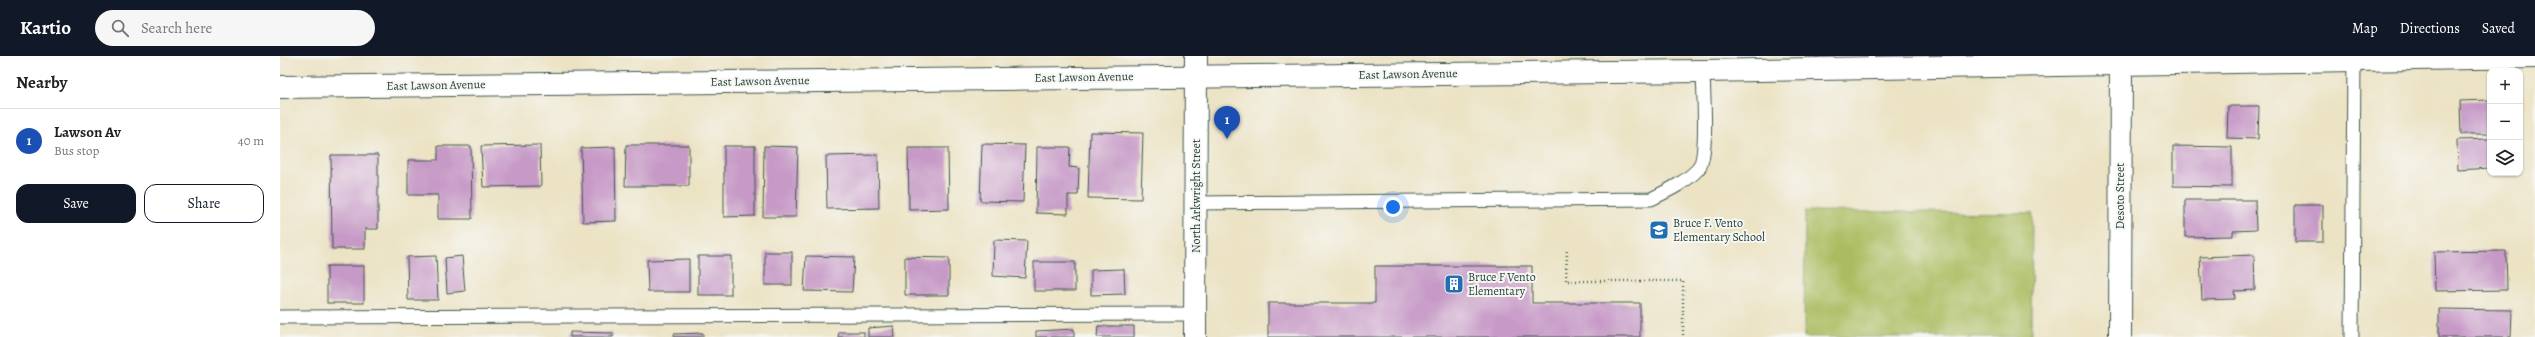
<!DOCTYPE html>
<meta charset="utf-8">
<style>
:root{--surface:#fff;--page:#f6f6f6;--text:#222;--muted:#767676;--line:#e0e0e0;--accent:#111827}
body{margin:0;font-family:Alegreya,serif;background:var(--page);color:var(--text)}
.controls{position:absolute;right:12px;top:12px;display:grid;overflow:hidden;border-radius:8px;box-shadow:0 1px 3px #0004}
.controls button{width:36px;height:36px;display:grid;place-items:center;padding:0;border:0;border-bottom:1px solid var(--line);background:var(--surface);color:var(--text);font:20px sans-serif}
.you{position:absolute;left:1113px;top:151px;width:14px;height:14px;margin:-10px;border:3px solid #fff;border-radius:50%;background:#1a73e8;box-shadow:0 0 0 6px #1a73e833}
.badge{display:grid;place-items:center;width:26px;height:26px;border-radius:50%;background:var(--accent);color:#fff;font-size:13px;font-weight:700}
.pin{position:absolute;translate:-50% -33px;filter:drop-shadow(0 1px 2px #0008)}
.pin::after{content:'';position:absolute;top:21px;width:14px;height:12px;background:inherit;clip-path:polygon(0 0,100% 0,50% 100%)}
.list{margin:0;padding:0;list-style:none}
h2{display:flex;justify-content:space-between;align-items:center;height:52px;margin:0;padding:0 16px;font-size:17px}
h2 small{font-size:13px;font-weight:400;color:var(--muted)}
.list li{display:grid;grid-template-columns:26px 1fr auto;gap:12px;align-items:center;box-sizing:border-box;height:64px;padding:0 16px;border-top:1px solid var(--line)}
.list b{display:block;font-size:15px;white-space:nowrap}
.list p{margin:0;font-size:13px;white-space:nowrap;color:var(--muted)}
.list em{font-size:13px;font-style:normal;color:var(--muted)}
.actions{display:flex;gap:8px;padding:12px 16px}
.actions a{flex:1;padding:9px 0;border:1px solid var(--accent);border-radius:12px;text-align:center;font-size:14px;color:var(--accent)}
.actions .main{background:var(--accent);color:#fff}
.icon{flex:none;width:22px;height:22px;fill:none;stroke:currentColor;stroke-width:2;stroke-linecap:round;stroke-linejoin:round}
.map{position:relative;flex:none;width:2255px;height:281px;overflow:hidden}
header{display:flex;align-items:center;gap:24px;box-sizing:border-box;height:56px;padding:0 20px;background:var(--accent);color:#fff}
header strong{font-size:19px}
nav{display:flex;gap:22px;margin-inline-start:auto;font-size:14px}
.search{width:280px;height:36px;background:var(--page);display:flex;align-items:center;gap:10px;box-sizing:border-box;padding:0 14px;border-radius:22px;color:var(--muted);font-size:15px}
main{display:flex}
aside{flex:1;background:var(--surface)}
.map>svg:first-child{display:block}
.green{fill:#aabc5f;stroke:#647c4a}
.building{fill:#c699c6}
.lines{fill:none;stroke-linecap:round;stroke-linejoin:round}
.service-casing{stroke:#3e564a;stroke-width:15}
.minor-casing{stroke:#3e564a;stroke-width:24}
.tertiary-casing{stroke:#3e564a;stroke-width:24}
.path{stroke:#3e564a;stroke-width:2.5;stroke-dasharray:1 3;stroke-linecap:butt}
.service{stroke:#fff;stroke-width:13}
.minor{stroke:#fff;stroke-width:22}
.tertiary{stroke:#fff;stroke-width:22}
.labels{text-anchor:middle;stroke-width:4;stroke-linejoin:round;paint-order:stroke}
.street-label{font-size:12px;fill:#1f3d34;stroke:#f6f6f2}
.poi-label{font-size:12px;fill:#1f3d34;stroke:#f6f6f2;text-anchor:start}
</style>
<header>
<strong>Kartio</strong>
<div class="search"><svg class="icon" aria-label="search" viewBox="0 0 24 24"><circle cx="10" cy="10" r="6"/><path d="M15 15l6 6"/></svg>Search here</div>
<nav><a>Map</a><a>Directions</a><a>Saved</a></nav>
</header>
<main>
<aside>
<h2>Nearby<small></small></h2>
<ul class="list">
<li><span class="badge" style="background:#1a4fb4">1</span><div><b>Lawson Av</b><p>Bus stop</p></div><em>40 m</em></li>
</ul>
<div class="actions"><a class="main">Save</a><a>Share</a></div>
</aside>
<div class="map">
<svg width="2255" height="281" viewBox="0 0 2255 281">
<rect width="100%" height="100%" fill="#f6f6f2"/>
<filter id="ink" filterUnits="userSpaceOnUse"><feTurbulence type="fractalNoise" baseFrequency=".025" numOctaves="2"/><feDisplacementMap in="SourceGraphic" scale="8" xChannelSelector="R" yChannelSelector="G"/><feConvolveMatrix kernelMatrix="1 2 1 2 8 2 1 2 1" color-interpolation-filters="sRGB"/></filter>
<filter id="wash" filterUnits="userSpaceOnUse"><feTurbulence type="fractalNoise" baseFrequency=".012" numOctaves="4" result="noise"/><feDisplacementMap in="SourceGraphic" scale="16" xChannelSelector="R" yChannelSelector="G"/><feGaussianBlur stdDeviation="0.9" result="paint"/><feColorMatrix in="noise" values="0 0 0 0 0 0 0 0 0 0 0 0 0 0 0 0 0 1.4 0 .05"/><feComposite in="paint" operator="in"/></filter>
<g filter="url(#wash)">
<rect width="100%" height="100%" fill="#ece3c5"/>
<!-- green -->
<polygon class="green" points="1525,155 1752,157 1751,281 1524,281"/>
<g id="blocks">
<!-- building -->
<g class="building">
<polygon points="2210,44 2210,78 2181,78 2180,45"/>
<polygon points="1948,50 1979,50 1978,83 1947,82"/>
<polygon points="810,76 863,77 861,143 808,142"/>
<polygon points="2210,83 2210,112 2178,114 2177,84"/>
<polygon points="702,88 745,89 743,146 700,145"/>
<polygon points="260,89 261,130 203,131 201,90"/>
<polygon points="346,89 409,89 409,130 345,130"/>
<polygon points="158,90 191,90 192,163 158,163 158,139 128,139 128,104 158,104"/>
<polygon points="444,90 475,90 475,160 444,161"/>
<polygon points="484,90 518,91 516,161 483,161"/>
<polygon points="1893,90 1952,91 1952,131 1893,130"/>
<polygon points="335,91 336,165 303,166 301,92"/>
<polygon points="757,91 790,91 789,111 799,112 798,139 788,139 788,158 756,157"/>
<polygon points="628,92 668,92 669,153 629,154"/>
<polygon points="51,99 98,99 98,173 85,173 85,193 52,193"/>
<polygon points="598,99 599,152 547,153 546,100"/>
<polygon points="1905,144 1975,144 1976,174 1953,175 1953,180 1905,181"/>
<rect x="2015" y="149" width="28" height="37"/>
<polygon points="714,184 747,185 745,222 713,220"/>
<polygon points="2226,195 2227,234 2155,235 2154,196"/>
<rect x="485" y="196" width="27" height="33"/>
<polygon points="1974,199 1975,234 1954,235 1955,243 1922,244 1920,201"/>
<polygon points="156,200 158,244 128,244 127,201"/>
<polygon points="182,200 185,235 167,237 165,202"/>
<rect x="418" y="200" width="33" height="39"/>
<polygon points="526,200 574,201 572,236 524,235"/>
<polygon points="625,201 669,202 669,239 625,239"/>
<polygon points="409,203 409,236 368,236 367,204"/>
<rect x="754" y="206" width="41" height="29"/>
<rect x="47" y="210" width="37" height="37"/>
<polygon points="1095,210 1252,210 1252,247 1360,247 1360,281 988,281 988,247 1095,247"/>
<polygon points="844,213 845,238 811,239 811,214"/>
<polygon points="2159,253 2232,254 2231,281 2159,281"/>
<polygon points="614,270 615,281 588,281 588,272"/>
<polygon points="818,270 854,270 854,281 817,281"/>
<polygon points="794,273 794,281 756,281 756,275"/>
<polygon points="290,276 333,277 333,281 290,281"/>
<polygon points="559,276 584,276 584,281 558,281"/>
<polygon points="423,277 423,281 394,281 394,278"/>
</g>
</g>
</g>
<g filter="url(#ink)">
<use href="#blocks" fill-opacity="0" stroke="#3e564a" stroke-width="1"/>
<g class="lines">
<!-- service casing -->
<g class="service-casing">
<g id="service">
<path d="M916 147 1371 143C1387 135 1405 127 1418 113 1429 101 1423 33 1423 15"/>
<polyline points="0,261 915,258"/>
<polyline points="2072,281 2074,0"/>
</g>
</g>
<!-- minor casing -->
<g class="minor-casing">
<g id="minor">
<polyline points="0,31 1423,15 2255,1"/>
<polyline points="1840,281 1841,0"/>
</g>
</g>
<!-- tertiary casing -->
<g class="tertiary-casing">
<polyline id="tertiary" points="915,281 916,0"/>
</g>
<!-- path -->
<polyline class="path" points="1287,195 1286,225 1403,225 1403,281"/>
<!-- service -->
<use href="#service" class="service"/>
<!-- minor -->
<use href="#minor" class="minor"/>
<!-- tertiary -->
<use href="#tertiary" class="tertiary"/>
</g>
</g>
<!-- icons -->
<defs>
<g id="school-square" transform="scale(1)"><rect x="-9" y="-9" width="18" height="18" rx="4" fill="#1f6fb2" stroke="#f6f6f2"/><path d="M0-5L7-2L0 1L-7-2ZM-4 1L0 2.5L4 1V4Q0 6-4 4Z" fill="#fff"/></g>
<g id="building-square" transform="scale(1)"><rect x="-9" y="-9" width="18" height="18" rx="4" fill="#1f6fb2" stroke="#f6f6f2"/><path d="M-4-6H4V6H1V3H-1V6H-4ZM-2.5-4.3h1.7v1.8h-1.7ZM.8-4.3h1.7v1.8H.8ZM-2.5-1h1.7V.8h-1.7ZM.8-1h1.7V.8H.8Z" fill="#fff"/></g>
</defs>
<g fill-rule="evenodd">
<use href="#school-square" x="1379" y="174"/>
<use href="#building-square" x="1174" y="228"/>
</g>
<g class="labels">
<!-- street labels -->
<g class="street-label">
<text transform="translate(1128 18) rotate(-1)" y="4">East Lawson Avenue</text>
<text transform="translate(804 21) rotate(-1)" y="4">East Lawson Avenue</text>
<text transform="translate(480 25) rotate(-1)" y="4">East Lawson Avenue</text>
<text transform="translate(156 29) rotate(-1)" y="4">East Lawson Avenue</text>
<text transform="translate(916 140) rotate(-90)" y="4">North Arkwright Street</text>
<text transform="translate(1840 140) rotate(-90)" y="4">Desoto Street</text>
</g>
<!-- poi labels -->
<g class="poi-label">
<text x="1393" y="171">Bruce F. Vento<tspan x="1393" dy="14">Elementary School</tspan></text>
<text x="1188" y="225">Bruce F Vento<tspan x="1188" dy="14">Elementary</tspan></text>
</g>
</g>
</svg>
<div class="controls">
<button>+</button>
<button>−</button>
<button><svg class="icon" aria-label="layers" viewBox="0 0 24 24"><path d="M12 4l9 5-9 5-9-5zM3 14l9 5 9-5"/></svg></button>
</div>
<div class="you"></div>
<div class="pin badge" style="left:947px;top:83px;background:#1a4fb4">1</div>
</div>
</main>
